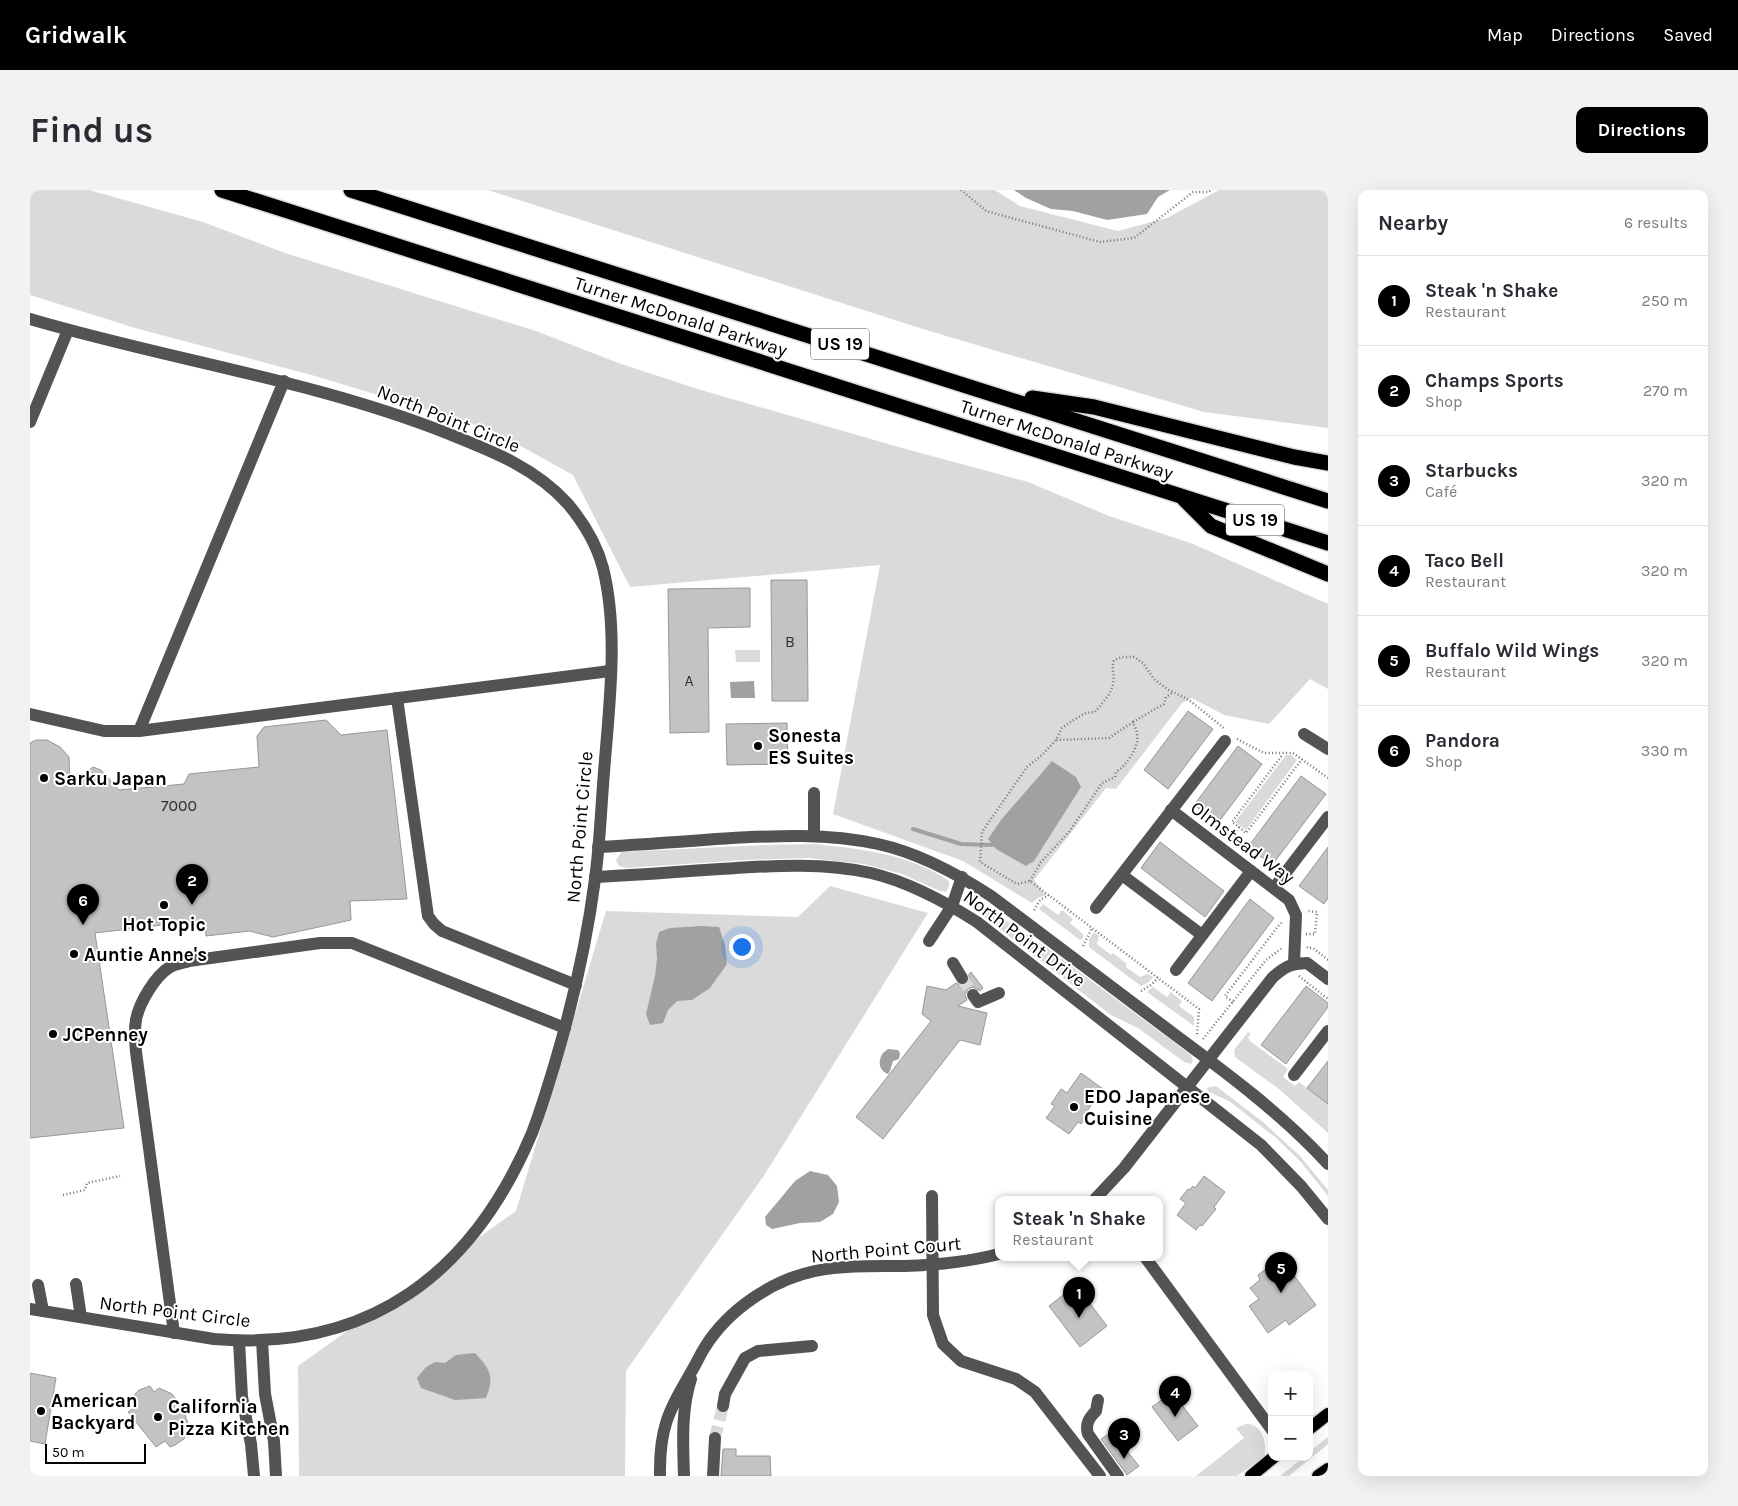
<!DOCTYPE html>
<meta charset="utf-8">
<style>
:root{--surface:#fff;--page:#f2f2f3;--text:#2b2b33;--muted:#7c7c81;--line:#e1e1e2;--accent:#000}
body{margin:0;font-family:Karla,sans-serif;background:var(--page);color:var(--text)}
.controls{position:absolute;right:15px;bottom:15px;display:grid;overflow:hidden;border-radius:10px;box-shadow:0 5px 20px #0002}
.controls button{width:45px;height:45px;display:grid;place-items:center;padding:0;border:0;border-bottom:1px solid var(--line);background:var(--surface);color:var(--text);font:25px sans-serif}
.scale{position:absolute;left:15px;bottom:12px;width:101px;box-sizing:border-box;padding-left:5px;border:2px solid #000;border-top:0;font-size:14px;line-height:18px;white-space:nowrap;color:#000;-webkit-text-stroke:4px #fff;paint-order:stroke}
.you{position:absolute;left:711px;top:756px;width:18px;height:18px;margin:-12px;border:4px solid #fff;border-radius:50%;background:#1a73e8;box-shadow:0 0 0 8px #1a73e833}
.badge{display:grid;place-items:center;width:32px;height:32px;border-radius:50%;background:var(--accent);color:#fff;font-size:16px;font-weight:700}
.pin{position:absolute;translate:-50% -41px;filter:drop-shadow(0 1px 2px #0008)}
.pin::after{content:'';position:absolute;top:26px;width:18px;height:15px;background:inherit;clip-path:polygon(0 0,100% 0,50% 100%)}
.popup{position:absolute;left:965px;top:1006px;width:168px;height:65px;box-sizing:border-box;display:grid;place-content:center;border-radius:10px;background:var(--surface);filter:drop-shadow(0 1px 4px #0005);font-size:16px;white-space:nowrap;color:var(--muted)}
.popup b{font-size:19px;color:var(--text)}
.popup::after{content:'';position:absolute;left:50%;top:100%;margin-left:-10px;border:10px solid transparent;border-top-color:var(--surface)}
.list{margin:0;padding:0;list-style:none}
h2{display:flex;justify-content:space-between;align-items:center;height:65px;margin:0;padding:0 20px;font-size:21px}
h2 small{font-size:16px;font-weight:400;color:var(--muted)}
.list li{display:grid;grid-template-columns:32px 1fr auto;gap:15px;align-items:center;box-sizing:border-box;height:90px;padding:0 20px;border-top:1px solid var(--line)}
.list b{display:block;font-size:19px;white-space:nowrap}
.list p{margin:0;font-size:16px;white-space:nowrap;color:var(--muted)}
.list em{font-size:16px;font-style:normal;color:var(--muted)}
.map{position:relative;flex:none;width:1298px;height:1286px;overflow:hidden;border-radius:10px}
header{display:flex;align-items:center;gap:30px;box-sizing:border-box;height:70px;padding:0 25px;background:var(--accent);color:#fff}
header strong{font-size:24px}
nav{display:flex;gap:28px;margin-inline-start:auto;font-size:18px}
.intro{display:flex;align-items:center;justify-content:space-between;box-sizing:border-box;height:120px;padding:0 30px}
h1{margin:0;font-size:35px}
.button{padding:12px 22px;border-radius:10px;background:var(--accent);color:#fff;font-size:18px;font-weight:700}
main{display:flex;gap:30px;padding:0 30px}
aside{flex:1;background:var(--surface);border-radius:10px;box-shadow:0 5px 20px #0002}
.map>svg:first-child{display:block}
.green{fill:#dadada}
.water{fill:#a1a1a1}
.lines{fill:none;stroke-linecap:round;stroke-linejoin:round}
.stream{stroke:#a1a1a1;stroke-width:4}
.building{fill:#c3c3c3;stroke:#979797}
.minor-tunnel{stroke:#d9d9d9;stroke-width:12;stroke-dasharray:12 6;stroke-linecap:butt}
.major-casing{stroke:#dbdbdb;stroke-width:15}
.highway-casing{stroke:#dbdbdb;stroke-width:18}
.path{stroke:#757575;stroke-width:2.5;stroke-dasharray:1 2.5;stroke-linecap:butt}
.minor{stroke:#535353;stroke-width:12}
.major{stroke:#000;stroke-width:12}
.highway{stroke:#000;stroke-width:15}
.poi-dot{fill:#000;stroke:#fff;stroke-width:2}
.labels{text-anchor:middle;stroke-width:4;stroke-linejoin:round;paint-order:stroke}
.number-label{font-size:16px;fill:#313131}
.shield{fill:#fff;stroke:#4c4c4c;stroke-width:1}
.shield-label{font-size:18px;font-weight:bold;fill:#000}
.street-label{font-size:19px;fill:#000;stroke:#fff}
.poi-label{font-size:19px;font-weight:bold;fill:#000;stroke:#fff;text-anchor:start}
</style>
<header>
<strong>Gridwalk</strong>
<nav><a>Map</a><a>Directions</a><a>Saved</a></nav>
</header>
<div class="intro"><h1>Find us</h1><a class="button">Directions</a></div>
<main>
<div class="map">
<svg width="1298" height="1286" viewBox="0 0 1298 1286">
<rect width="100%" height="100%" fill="#fff"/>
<!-- green -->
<g class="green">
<polygon points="0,0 59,0 173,32 255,63 506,141 591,174 671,200 872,258 998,292 1079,326 1163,354 1298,414 1298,499 1280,489 1239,534 1194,525 1162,508 1152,513 1086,599 1076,598 1004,690 1016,705 1008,708 1002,713 933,671 803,624 850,375 600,397 543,285 460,239 285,186 105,138 0,105"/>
<polygon points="458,0 965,0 990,16 1088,41 1137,28 1189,0 1298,0 1298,238 1174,222 896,140"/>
<polygon points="705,460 730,460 730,472 706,472"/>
<polygon points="1256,565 1261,565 1267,570 1216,640 1205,632"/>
<path d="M785 654C831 659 880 664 919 691V696L916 702 910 701 872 684 834 674 777 668 714 670 596 678 589 676 586 671 591 662 736 655Z"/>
<polygon points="800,696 898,723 735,984 596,1181 595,1286 269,1286 268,1176 486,1021 576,721 768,727"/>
<polygon points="938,708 943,708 1021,761 1161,865 1163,870 1161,874 1154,872 1108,838 1081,825 940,716 936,711"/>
<polygon points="1013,714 1028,725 1032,720 1043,729 1040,733 1053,744 1053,748 1050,750 1009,719"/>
<polygon points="1064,742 1069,746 1067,754 1081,765 1083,763 1097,774 1096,777 1110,787 1118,784 1123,787 1119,792 1111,796 1059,757 1059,749"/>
<polygon points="1123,797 1137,807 1141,802 1152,811 1149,816 1164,827 1164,836 1117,802"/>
<polygon points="1218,842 1221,844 1218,847 1220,851 1258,879 1253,887 1265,896 1269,892 1298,914 1298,943 1249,899 1205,867 1204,860"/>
<polygon points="1186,896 1233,932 1269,965 1298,1000 1298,1006 1271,972 1245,947 1199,911 1179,902 1176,898"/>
<path d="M1216 1234C1232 1233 1238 1254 1234 1267L1207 1286H1166L1214 1248 1206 1238Z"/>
<polygon points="1298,1247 1298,1254 1259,1286 1250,1286 1274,1267 1279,1267 1279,1262"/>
</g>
<!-- water -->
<g class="water">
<polygon points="984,0 1140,0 1128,7 1117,24 1077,30 1043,21 1021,19 996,8"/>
<polygon points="724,491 725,508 701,508 700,492"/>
<polygon points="1022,571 1046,587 1051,597 1004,671 996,676 966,659 958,649 971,630"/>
<polygon points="672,736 689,737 695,755 697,774 680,798 662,810 647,811 638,820 633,833 620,835 616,824 625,786 627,769 626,754 629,742 640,738"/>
<path d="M858 859 868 860 870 863 869 869 863 871 860 881 858 884C848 880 848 870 853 863Z"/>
<polygon points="780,981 798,985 807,996 809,1012 803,1024 790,1032 770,1033 742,1039 736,1035 735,1027 765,991"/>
<path d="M445 1163C460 1179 465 1187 456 1208L425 1210 391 1198 387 1188 396 1177 405 1172 415 1173 426 1165Z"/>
</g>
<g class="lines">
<!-- stream -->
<polyline class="stream" points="883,639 931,654 962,655"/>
</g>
<!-- building -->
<g class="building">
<polygon points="741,390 777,390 778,511 742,511"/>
<polygon points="720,398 720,437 678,438 679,542 640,543 638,399"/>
<polygon points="1158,521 1183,539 1138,599 1114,580"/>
<polygon points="296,530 311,545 357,540 377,709 320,711 321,730 243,747 219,741 176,746 175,730 65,743 94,938 0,948 0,553 6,550 17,550 30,557 39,567 40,594 63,577 71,580 89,600 154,594 159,584 229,577 227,546 234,537"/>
<polygon points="757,533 758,574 697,575 696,534"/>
<polygon points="1208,556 1232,574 1188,633 1164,615"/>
<polygon points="1271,586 1296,604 1242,675 1218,657"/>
<polygon points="1130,652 1194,701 1175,727 1111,678"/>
<polygon points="1298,657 1298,708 1294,714 1269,696"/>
<polygon points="1220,709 1244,728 1182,811 1158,793"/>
<polygon points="941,782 953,798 950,801 943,797 938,799 935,805 937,810 928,816 957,823 950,855 930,850 853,949 826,927 901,831 892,824 897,796 916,800 926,793 932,796 936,795 939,791 939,784"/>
<polygon points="1276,796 1298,813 1298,817 1256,874 1231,855"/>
<polygon points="1298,871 1298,914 1277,898"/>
<polygon points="1051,883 1073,899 1057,921 1059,922 1051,934 1048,932 1039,944 1016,928 1025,916 1021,914 1031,899 1037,903"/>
<polygon points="1174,986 1195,1002 1184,1017 1186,1019 1172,1036 1170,1035 1166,1040 1147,1025 1156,1013 1150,1009 1158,999 1159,1000 1163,996 1165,998"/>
<polygon points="1248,1070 1251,1074 1254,1072 1286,1115 1259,1135 1256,1130 1238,1143 1219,1116 1229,1109 1220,1098 1230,1090 1228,1085"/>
<polygon points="1046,1095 1077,1136 1050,1157 1019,1116"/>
<polygon points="0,1183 26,1188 15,1254 0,1251"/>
<polygon points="120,1196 124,1202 129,1198 142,1204 154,1219 156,1229 158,1232 152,1237 157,1243 154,1249 145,1255 140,1257 135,1251 126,1257 98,1222 107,1216 102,1210 105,1204 109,1200"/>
<polygon points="1142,1202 1168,1236 1148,1251 1122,1217"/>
<polygon points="1083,1241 1088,1248 1090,1247 1099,1259 1097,1261 1109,1276 1097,1285 1071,1249"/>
<polygon points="693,1259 706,1259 706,1266 740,1266 741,1286 691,1286"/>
</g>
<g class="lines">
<!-- minor-tunnel -->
<g class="minor-tunnel">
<polyline points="932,788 943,805"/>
<polyline points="685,1248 693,1216"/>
</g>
<!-- major casing -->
<g class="major-casing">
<g id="major">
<polyline points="1279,1239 1298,1224"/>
<polyline points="1221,1286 1244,1267"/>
<polyline points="1288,1286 1298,1279"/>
</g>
</g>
<!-- highway casing -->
<g class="highway-casing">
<g id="highway">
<polyline points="192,0 1298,353"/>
<polyline points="321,0 1298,311"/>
<polyline points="1002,208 1064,217 1264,267 1298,273"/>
<polyline points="1154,309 1181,336 1298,384"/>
</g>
</g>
<!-- path -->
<g class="path">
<polyline points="931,0 956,21 1070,52 1104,48 1163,2 1179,2 1181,0"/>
<polyline points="1103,532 1134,514 1136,507 1142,503"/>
<polyline points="1207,549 1234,563 1263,563 1298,588"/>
<polyline points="1209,637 1216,643 1272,569"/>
<polyline points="1200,649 1209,637 1202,632 1253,564"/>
<path d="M1000 691 1011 672 1039 642 1072 593 1085 587 1086 582C1096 576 1110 556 1107 544 1107 540 1104 536 1103 532L1079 548 1026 550"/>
<polyline points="1004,720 1010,710 1019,705"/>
<polyline points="1276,744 1285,744 1287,722 1278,721"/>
<polyline points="1053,756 1062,738"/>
<polyline points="1277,757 1278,758 1283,758 1298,770"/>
<polyline points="1269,786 1298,809"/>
<polyline points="1111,801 1121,795 1128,788"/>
<polyline points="1203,812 1195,806 1249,735 1253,732"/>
<path d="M1167 844 1169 819 1000 691 987 694 950 672 952 642 997 577 1012 565 1026 550 1032 538 1045 529 1056 523 1065 522C1071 514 1081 505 1083 494 1085 485 1081 480 1084 470L1092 467H1104L1113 473 1124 489 1137 499 1159 510 1195 539"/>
<polyline points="1173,849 1236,770 1252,758"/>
<polyline points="33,1005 55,1000 57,993 90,986"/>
</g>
<!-- minor -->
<g class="minor">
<path d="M0 129C139 170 283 190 419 244 462 261 506 278 538 314 553 332 567 355 573 378 589 442 579 517 574 582 571 618 570 653 565 689 557 751 543 812 525 873 518 896 511 920 502 943 443 1083 340 1162 184 1149L0 1119"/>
<polyline points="0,232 38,140"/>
<polyline points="367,508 398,726 404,734 412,741 546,795"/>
<polyline points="0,524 74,541 109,541 580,481"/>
<polyline points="109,541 254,191"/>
<polyline points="1274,544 1298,559"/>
<polyline points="1141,620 1259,710 1266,725 1264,773"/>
<polyline points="784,646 784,603"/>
<path d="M568 657C607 655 647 652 686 649 740 646 794 642 848 654 889 663 926 683 961 706 1022 752 1083 798 1144 844 1198 884 1252 924 1298 974"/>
<polyline points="1092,685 1172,745"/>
<path d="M565 687C607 685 648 682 690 679 741 676 791 672 841 683 879 692 914 711 947 732L1231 955 1271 996 1298 1029"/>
<polyline points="1244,698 1298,627"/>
<polyline points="1066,718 1195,551"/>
<polyline points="899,751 922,716 932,687"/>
<polyline points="923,773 932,788"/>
<polyline points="1146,780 1221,681"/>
<polyline points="943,805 948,812 969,803"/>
<polyline points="1264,885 1298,841"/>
<polyline points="902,1006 903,1125 913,1154 931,1171 986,1189 1005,1202 1070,1286"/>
<path d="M1065 1009 1094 978 1243 787C1256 776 1260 774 1277 773L1298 789"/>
<polyline points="1115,1067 1242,1240"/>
<polyline points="46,1094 51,1127"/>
<polyline points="8,1095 13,1121"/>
<path d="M144 1143 106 862C105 851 104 840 106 830 109 813 125 786 140 777 145 774 153 773 159 771L290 753H322L535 838"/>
<polyline points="232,1150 235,1204 244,1251 246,1286"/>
<polyline points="209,1151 212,1207 221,1254 224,1286"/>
<path d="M1068 1210 1066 1221C1059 1228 1055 1234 1058 1244L1088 1286"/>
<polyline points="693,1216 695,1204 715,1168 728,1161 782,1156"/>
<path d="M630 1286C629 1235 640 1219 664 1177 668 1170 671 1163 675 1157 698 1120 742 1090 785 1081 814 1075 845 1076 875 1076 907 1075 938 1072 969 1064"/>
<path d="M654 1286C653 1254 651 1220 661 1189"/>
<polyline points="683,1286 685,1248"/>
</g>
<!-- major -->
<use href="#major" class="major"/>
<!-- highway -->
<use href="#highway" class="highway"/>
</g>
<!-- markers -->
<g class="poi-dot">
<circle cx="728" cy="556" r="5"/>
<circle cx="14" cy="588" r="5"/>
<circle cx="134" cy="715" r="5"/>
<circle cx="44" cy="764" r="5"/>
<circle cx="23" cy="844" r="5"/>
<circle cx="1044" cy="917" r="5"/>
<circle cx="11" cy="1221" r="5"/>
<circle cx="128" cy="1227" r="5"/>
</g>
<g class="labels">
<!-- number labels -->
<g class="number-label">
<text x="760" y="457">B</text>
<text x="659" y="496">A</text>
<text x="149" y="621">7000</text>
</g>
<!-- shield labels -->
<g class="shield">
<rect x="781" y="138.5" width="58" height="31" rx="4"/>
<rect x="1196" y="314.5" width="58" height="31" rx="4"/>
</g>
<g class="shield-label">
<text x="810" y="160">US 19</text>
<text x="1225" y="336">US 19</text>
</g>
<!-- street labels -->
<g class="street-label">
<text transform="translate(651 126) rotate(18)" y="7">Turner McDonald Parkway</text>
<text transform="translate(419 228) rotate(22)" y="7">North Point Circle</text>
<text transform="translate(1037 249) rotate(18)" y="7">Turner McDonald Parkway</text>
<text transform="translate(549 637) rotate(-85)" y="7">North Point Circle</text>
<text transform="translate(1213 652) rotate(37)" y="7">Olmstead Way</text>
<text transform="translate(995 748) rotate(37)" y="7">North Point Drive</text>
<text transform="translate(856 1059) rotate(-5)" y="7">North Point Court</text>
<text transform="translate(145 1121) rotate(7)" y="7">North Point Circle</text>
</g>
<!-- poi labels -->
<g class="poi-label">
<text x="738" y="552">Sonesta<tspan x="738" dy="22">ES Suites</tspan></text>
<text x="24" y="595">Sarku Japan</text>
<text x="134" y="741" text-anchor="middle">Hot Topic</text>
<text x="54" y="771">Auntie Anne's</text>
<text x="33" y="851">JCPenney</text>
<text x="1054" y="913">EDO Japanese<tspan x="1054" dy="22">Cuisine</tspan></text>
<text x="21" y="1217">American<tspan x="21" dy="22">Backyard</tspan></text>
<text x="138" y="1223">California<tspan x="138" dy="22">Pizza Kitchen</tspan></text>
</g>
</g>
</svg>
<div class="controls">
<button>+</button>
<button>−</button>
</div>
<div class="scale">50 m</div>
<div class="you"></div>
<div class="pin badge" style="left:1049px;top:1128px">1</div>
<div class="popup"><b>Steak 'n Shake</b>Restaurant</div>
<div class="pin badge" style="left:162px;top:715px">2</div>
<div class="pin badge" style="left:1094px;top:1269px">3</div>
<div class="pin badge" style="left:1145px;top:1227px">4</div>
<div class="pin badge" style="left:1251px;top:1103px">5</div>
<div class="pin badge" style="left:53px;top:735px">6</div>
</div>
<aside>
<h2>Nearby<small>6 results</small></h2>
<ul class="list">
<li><span class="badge">1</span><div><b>Steak 'n Shake</b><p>Restaurant</p></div><em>250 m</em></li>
<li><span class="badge">2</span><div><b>Champs Sports</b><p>Shop</p></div><em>270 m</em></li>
<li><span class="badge">3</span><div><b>Starbucks</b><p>Café</p></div><em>320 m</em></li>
<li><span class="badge">4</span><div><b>Taco Bell</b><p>Restaurant</p></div><em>320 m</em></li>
<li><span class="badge">5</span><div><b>Buffalo Wild Wings</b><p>Restaurant</p></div><em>320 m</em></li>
<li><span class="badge">6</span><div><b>Pandora</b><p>Shop</p></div><em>330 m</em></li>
</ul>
</aside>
</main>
